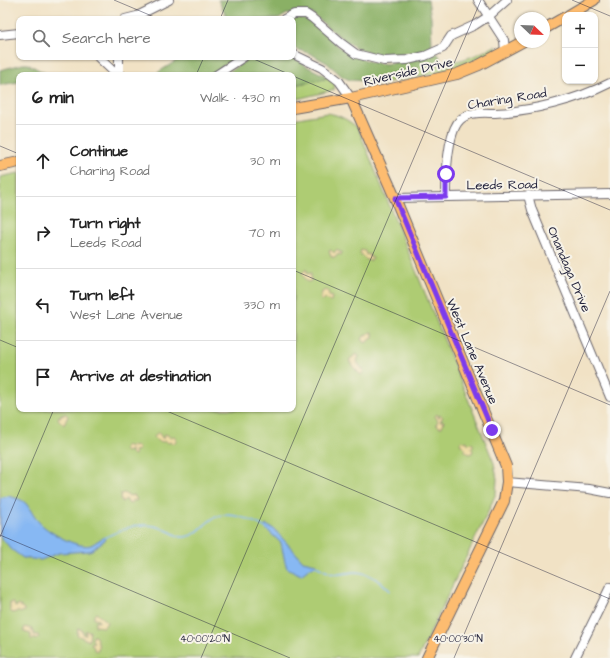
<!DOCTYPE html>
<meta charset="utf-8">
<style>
:root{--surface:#fff;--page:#f6f6f6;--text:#222;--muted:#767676;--line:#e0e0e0}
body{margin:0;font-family:"Architects Daughter",sans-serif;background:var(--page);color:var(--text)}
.controls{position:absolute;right:12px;top:12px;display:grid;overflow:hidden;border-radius:8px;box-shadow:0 1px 3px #0004}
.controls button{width:36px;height:36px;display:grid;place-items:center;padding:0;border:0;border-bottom:1px solid var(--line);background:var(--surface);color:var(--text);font:20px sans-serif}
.compass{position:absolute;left:514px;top:12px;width:36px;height:36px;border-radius:50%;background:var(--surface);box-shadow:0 1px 3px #0004;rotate:113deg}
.stop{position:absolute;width:12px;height:12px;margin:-9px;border:3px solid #7c3aed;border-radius:50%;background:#fff}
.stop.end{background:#7c3aed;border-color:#fff;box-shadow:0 1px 4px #0008}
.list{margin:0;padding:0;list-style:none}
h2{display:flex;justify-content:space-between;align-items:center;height:52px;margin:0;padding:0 16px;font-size:17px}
h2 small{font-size:13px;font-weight:400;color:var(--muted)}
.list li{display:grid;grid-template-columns:26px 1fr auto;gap:12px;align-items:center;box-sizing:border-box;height:72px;padding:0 16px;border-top:1px solid var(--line)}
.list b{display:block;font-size:15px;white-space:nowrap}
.list p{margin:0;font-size:13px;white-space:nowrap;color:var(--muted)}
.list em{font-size:13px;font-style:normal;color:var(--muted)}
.icon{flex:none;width:22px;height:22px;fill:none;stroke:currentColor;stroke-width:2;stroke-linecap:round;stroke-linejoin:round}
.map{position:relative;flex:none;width:610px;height:658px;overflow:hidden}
.search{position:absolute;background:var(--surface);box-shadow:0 1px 3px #0004;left:16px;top:16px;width:280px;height:44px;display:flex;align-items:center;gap:10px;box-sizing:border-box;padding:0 14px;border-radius:8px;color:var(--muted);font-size:15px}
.panel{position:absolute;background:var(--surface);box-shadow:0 1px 3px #0004;left:16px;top:72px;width:280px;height:340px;border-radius:8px}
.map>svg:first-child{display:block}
.green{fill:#aecc73;stroke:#687757}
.forest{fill:#8ab065;stroke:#566950}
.sand{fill:#eeda9e;stroke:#887e6c}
.water{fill:#87b8f3;stroke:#546d97}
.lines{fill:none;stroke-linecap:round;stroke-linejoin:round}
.stream{stroke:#87b8f3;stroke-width:1.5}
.minor-casing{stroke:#6a656b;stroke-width:10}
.major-casing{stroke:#6a656b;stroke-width:12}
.minor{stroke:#fff;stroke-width:8}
.major{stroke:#fdbc6f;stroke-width:10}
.route{stroke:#7c3aed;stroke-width:5}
.ticks{fill:none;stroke:#22223b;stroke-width:1;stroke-opacity:0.45}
.labels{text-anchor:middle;stroke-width:4;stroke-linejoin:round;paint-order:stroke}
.street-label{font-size:13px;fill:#22223b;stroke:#f7f3e8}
.ticks-label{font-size:10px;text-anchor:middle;fill:#22223b;stroke:#f7f3e8;stroke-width:4;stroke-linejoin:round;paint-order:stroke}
</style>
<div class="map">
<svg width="610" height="658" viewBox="0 0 610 658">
<rect width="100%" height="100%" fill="#f7f3e8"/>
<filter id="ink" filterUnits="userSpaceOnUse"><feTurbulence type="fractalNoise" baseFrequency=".025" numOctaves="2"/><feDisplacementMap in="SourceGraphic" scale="8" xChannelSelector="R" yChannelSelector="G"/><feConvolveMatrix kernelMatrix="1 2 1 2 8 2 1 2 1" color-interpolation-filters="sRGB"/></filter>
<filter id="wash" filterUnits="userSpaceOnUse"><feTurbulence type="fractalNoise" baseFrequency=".012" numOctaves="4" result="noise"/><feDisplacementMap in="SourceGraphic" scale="16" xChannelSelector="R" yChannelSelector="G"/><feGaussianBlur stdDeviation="0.9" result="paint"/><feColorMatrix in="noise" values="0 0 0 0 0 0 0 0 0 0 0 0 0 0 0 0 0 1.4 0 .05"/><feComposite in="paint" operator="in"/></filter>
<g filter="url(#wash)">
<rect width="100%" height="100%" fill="#f1e2c5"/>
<!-- green -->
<g class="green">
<path d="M495 46 498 50 459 67 434 74 370 85 366 81 390 74 441 63V61C460 64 478 54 495 46Z"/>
<polygon points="326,76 334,81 335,83 334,90 293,100 293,85 325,79"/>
<path d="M327 113C340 115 348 120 358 128L494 463 497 479 496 493 488 512 456 578 418 658H0V177L19 173V409H293V119Z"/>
</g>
<!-- forest -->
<g class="forest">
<path d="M218 0H428L431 18 432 46C427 52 414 52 406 53 396 55 383 57 373 54 349 48 331 29 312 14H287L279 19H228Z"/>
<polygon points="298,18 310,21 338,46 352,55 371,62 386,64 436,53 439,55 441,63 390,74 366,81 350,80 343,77 327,63 311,54 293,48 293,19"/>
<polygon points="182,57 237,57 209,75 154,75"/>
<polygon points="251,57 290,57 300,61 306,66 326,76 326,78 325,79 293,85 293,75 224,75"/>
<polygon points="23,64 28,64 49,75 19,75 19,82 0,85 0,70"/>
</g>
<!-- sand -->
<g class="sand">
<polygon points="337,249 339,252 342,252 341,255 338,254 336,257 331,257 329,251 331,250 334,253"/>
<polygon points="361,250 365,251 366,255 369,254 370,258 372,257 373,259 370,261 365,259 360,253"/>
<polygon points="305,270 307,270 307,274 311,273 311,281 308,282 306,281 302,273"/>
<polygon points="325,290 328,291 329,296 332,297 331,301 328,301 325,298 323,301 320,299 322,292"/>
<polygon points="371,332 373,333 373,338 365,343 362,339 365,335"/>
<polygon points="356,354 359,356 357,362 364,371 361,375 353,367 349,360"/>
<polygon points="61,414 63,416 64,414 66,414 68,416 64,425 58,419 59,416 61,417"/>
<polygon points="437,414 439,418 440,415 443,417 440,421 444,421 442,427 439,427 436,424 438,421 435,416"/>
<path d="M158 432 163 439 164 434 168 435 171 439 172 436H174L176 438V442L174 444 171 442 168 443 166 441C162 443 156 441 154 437Z"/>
<polygon points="462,440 464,442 467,441 468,444 471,443 473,444 473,447 471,448 473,450 472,453 469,454 465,451 465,448 460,444"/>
<polygon points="127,445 130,448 131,445 133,447 137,446 139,450 134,451 135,454 133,455 131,453 131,450 126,452 124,450 125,447"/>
<polygon points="124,493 128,496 134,495 137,500 136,501 132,500 133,503 131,504 128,503 126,499 122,502 120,499 121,494"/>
<polygon points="10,603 14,603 15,607 19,605 24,609 24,611 20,613 18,611 13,613 10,611"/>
<polygon points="96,613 107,622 104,627 95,626 95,621 99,622 98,620 94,618 94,615"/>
<polygon points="25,627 32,629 31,631 34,631 34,635 38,635 39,638 37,638 36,640 34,637 33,640 31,639 31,634 24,632 24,629"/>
<polygon points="78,628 82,630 84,635 86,635 85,631 90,631 89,641 77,635"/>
<path d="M93 636H95C98 640 99 646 98 651L94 650V648L91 643 94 642 92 640Z"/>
</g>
<!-- water -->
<g class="water">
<path d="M9 496C13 498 19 498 23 501 30 506 32 515 38 521 46 531 77 549 91 545 95 543 100 539 104 537L106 539 92 550 89 551 59 553 41 560 23 558 12 550 0 536V498Z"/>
<polygon points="266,525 274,529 303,561 316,564 315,566 310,568 301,575 287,568 285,562 281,543 265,528"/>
</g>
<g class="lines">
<!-- stream -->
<g class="stream">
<path d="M104 538C126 527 144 519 168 531 174 533 178 538 185 537 197 535 203 525 212 519 227 509 253 520 267 529"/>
<path d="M314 565C321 568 328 573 334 574 340 575 347 573 353 572 366 571 382 581 390 591"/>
</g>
</g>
</g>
<g filter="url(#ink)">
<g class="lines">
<!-- minor casing -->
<g class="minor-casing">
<g id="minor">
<polyline points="478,0 504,40 505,52"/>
<polyline points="125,19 137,16 169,0"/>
<polyline points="284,19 294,14 306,14 312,18 341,43 356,54 384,61 407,60 425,56 443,48 451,36 475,25 489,16 507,0"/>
<polyline points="0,35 19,33"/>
<polyline points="293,54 322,68 339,81 351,98"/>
<polyline points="98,57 117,75"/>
<polyline points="119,75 119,57"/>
<polyline points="216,75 244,57"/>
<polyline points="528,195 532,210 610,397"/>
<path d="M446 197C446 179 447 132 460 120 469 111 484 113 495 113 532 111 577 100 610 83"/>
<polyline points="395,198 610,194"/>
<polyline points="507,482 589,489 610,493"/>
<polyline points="575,658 610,587"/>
</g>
</g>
<!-- major casing -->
<g class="major-casing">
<g id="major">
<polyline points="569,15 594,0"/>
<polyline points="544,29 565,17"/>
<polyline points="351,98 395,198 506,466 507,482 504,501 427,658"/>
<polyline points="293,108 351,98 457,74 479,65 522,42"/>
<polyline points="0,166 19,162"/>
</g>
</g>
<!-- minor -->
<use href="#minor" class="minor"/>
<!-- major -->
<use href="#major" class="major"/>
</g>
</g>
<g class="lines" filter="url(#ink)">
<!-- route -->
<polyline class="route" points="446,174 446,197 395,198 492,430"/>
</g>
<!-- ticks -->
<path class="ticks" d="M114 0 159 19M572 0 610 16M220 19 228 0M249 57 291 75M196 75 204 57M293 76 610 210M0 146 19 154M293 270 610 405M0 340 19 348M162 409 610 599M0 535 290 658M0 537 54 409M201 658 481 0M454 658 610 291"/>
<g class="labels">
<!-- street labels -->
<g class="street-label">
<text transform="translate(408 71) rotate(-13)" y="5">Riverside Drive</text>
<text transform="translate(507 98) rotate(-9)" y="5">Charing Road</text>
<text transform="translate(502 184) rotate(-1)" y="5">Leeds Road</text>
<text transform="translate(570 269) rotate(67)" y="5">Onandaga Drive</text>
<text transform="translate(473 351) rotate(67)" y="5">West Lane Avenue</text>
</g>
</g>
<g class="ticks-label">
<text x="205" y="642">40°00'20"N</text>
<text x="458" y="642">40°00'30"N</text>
</g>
</svg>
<div class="controls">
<button>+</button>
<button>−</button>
</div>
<svg class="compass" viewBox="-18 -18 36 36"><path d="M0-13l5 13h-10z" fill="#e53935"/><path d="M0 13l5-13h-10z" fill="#767676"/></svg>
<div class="stop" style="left:446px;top:174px"></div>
<div class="stop end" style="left:492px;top:430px"></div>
<div class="search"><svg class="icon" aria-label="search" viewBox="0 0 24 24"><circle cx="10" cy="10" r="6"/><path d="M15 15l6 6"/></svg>Search here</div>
<section class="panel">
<h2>6 min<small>Walk · 430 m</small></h2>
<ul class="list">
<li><svg class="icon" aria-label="ahead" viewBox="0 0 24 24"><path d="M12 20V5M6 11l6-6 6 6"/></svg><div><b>Continue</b><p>Charing Road</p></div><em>30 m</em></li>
<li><svg class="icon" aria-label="right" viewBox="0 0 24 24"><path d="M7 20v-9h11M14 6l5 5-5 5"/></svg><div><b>Turn right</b><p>Leeds Road</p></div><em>70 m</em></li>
<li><svg class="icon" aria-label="left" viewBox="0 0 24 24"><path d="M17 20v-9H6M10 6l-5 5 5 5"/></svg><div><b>Turn left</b><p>West Lane Avenue</p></div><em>330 m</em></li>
<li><svg class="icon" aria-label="arrive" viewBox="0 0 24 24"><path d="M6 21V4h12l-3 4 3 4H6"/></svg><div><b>Arrive at destination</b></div></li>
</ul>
</section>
</div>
